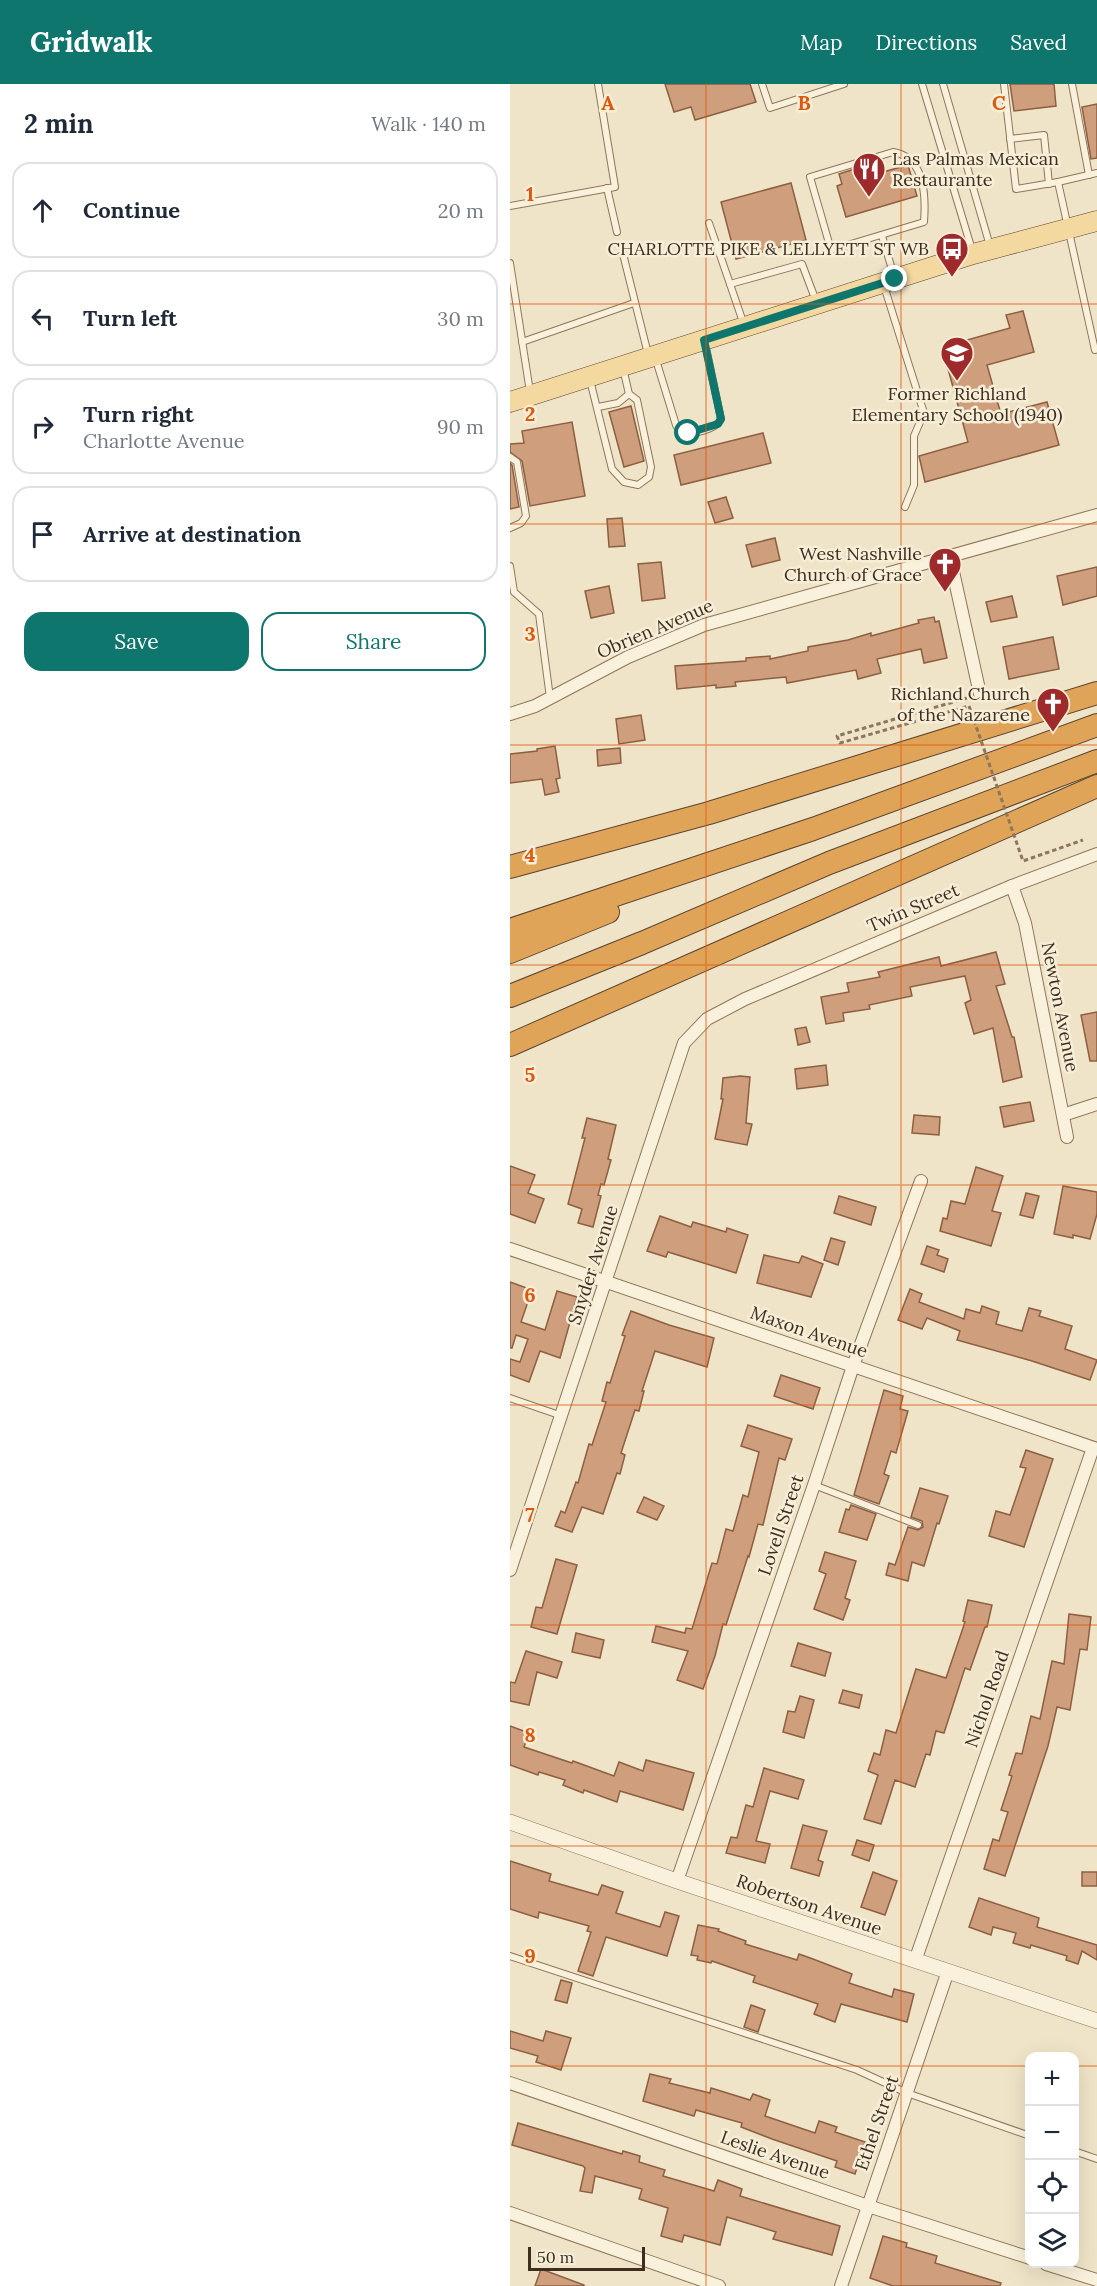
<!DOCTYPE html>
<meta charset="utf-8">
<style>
:root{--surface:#fff;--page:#f2f2f3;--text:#1f2937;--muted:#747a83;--line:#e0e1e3;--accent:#0f766e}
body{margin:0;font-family:Lora,serif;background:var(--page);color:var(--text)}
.controls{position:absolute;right:18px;bottom:18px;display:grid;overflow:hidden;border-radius:12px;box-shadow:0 6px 24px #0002}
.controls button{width:54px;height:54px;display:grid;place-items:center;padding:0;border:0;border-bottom:2px solid var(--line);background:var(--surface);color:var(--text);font:30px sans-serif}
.scale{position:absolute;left:18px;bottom:15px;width:117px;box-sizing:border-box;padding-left:6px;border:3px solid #3d2e20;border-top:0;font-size:16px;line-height:21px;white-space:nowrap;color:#3d2e20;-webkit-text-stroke:4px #f7eed8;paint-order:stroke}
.stop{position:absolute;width:18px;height:18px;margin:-14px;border:4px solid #0f766e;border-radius:50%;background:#fff}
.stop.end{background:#0f766e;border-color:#fff;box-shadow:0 2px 6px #0008}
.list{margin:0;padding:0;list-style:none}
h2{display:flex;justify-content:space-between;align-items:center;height:78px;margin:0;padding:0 24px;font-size:26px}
h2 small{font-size:20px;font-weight:400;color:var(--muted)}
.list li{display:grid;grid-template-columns:39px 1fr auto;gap:18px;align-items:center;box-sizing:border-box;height:96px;margin:0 12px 12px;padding:0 12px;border:2px solid var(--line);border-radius:18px}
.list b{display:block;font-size:22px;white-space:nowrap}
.list p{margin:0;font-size:20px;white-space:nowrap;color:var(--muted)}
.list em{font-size:20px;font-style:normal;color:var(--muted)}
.actions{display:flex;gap:12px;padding:18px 24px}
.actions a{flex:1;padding:14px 0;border:2px solid var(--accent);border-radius:18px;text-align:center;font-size:21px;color:var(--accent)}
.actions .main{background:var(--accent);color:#fff}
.icon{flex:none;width:33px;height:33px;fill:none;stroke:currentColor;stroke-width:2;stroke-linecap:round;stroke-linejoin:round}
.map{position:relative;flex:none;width:587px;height:2202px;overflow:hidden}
header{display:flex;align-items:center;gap:36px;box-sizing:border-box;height:84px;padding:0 30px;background:var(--accent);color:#fff}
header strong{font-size:28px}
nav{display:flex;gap:33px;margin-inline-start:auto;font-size:21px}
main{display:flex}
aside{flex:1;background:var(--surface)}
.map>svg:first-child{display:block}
.building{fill:#cf9f7d;stroke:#8d5f41;stroke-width:1.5}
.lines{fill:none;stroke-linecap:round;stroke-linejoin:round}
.service-casing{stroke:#8d765c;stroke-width:8}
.minor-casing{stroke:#8d765c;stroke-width:14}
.tertiary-casing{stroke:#8d765c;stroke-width:16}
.primary-casing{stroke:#5b4430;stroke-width:21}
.motorway-casing{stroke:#5b4430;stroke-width:24}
.path{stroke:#8d765c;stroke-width:3;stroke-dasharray:4.5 3;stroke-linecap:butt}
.service{stroke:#faf1dc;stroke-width:6}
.minor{stroke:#faf1dc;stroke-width:12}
.tertiary{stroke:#faf1dc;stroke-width:15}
.primary{stroke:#f3d9a0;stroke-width:20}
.motorway{stroke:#e0a458;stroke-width:22}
.path-bridge{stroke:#8d765c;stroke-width:3;stroke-dasharray:4.5 3;stroke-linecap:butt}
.route{stroke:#0f766e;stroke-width:8}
.grid{fill:none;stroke:#df570d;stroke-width:1.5;stroke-opacity:0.55}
.labels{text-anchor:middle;stroke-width:5;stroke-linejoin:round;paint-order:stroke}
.poi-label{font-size:18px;fill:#3d2e20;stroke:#f7eed8;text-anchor:end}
.street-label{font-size:18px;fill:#3d2e20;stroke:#f7eed8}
.grid-label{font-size:20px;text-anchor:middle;font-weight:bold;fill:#df570d;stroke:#f7eed8;stroke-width:5;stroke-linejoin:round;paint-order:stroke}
</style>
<header>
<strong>Gridwalk</strong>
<nav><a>Map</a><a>Directions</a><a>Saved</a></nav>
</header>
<main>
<aside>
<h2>2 min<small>Walk · 140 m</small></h2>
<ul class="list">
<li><svg class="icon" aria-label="ahead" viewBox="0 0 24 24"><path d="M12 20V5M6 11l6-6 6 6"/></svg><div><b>Continue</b></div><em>20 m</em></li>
<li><svg class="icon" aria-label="left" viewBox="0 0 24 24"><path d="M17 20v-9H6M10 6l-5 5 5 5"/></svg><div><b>Turn left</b></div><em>30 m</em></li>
<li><svg class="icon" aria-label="right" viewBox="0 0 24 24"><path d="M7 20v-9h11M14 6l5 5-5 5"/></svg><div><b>Turn right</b><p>Charlotte Avenue</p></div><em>90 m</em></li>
<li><svg class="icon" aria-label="arrive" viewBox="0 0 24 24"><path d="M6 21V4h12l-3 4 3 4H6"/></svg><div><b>Arrive at destination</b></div></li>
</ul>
<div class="actions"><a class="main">Save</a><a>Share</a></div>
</aside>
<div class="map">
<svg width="587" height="2202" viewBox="0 0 587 2202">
<rect width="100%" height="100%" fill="#f0e4c8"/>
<!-- building -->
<g class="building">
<polygon points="155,0 240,0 246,18 185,36 181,23 164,28"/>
<polygon points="500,0 544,0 546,22 504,27"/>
<polygon points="587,20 587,74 581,75 572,23"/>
<polygon points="363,79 366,90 398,81 407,112 336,133 327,102 332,100 329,90"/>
<polygon points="281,99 296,156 226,175 211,118"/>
<polygon points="513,227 524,268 477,281 491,330 537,318 549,361 415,398 409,372 458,358 432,263 500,244 496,231"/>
<polygon points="121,322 134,377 114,383 99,328"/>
<polygon points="62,338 75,412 20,422 12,377 0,368 0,360 14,359 12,347"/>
<polygon points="253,349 261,379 171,401 164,371"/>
<polygon points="0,379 2,381 9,423 0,425"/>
<polygon points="216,413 223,434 205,439 198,418"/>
<polygon points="112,434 115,462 99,463 97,435"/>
<polygon points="265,454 270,476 242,483 236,461"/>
<polygon points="151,478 155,514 132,517 128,480"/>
<polygon points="587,483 587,512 553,521 547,492"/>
<polygon points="99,502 104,529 81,534 75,507"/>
<polygon points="502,512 507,533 481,538 476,518"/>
<polygon points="424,533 425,538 429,537 437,574 414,579 411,565 367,575 371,589 348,595 346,586 277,599 276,593 225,598 226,602 206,604 206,601 167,605 165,582 236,577 236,574 260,572 260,575 298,567 298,563 338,556 361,549 361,552 409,539 408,536"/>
<polygon points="543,553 549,585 499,595 493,563"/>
<polygon points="131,631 135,656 109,660 106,635"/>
<polygon points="45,662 50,694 46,695 49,708 35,711 32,695 0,699 0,670 27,667 27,665"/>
<polygon points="110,664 111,679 88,682 87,666"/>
<polygon points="486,868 495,900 486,902 502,953 504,953 512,993 493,998 483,944 464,950 455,919 461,916 455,892 400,903 402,912 359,921 360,925 333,929 334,937 316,940 311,913 339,908 337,899 370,893 368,888 429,873 431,882"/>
<polygon points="587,928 587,977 580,977 571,931"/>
<polygon points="296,943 300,958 288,961 285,945"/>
<polygon points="316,981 318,1001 287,1005 285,985"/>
<polygon points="230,992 240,993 236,1039 242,1040 237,1061 205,1055 213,1015 211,1015 213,994"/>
<polygon points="520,1018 524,1037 494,1043 490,1023"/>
<polygon points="404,1031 430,1033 429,1051 402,1049"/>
<polygon points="77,1034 106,1041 98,1075 101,1076 94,1101 91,1100 88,1111 91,1112 83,1143 68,1139 72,1125 58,1120 75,1054 72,1054"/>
<polygon points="0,1082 25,1091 18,1109 34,1115 25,1139 0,1130"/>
<polygon points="466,1083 493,1092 482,1127 491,1129 481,1162 430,1147 433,1134 437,1135 441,1117 455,1120"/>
<polygon points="553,1102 587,1108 587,1130 580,1155 563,1151 563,1154 544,1150"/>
<polygon points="516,1109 529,1112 523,1134 510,1131"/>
<polygon points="329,1112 366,1123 361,1141 324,1129"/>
<polygon points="150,1132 181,1143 183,1138 216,1148 217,1144 238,1151 226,1189 158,1168 156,1173 137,1167"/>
<polygon points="321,1154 335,1158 328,1181 314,1176"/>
<polygon points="417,1162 429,1166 427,1171 438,1175 434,1188 411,1180"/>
<polygon points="254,1171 289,1179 292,1172 313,1180 301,1213 247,1199"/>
<polygon points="0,1198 22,1206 11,1238 35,1246 47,1207 67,1213 50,1274 30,1267 19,1298 0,1291 0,1275 10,1278 18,1255 6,1251 2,1264 0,1264"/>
<polygon points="400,1205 412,1210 409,1218 454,1235 456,1225 470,1229 472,1222 489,1228 486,1240 512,1247 519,1224 531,1227 529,1232 562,1242 555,1265 587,1276 580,1296 522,1277 447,1256 450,1247 417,1234 412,1245 388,1236"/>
<polygon points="121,1227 159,1241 204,1254 197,1283 145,1267 132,1307 134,1307 129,1327 125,1326 111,1369 115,1371 110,1390 107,1389 93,1430 72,1423 62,1448 45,1442 51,1427 55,1429 66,1398 68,1399 79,1360 82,1361 96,1318 92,1317 97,1298 100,1299 115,1252 112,1251"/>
<polygon points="271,1291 310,1304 303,1325 264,1312"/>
<polygon points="374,1306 393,1312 390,1325 398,1327 386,1369 381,1367 374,1390 379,1392 369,1420 344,1411"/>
<polygon points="238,1341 282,1355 275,1376 269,1374 253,1441 248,1440 239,1473 238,1472 216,1541 213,1540 205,1572 193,1605 167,1596 178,1567 142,1558 146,1542 175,1549 176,1544 182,1545 202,1479 207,1480 216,1445 223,1447 233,1411 238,1413 249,1368 231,1362"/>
<polygon points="516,1366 543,1375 514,1463 479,1452 486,1427 500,1431 516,1384 510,1383"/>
<polygon points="410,1404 438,1412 429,1440 427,1439 414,1482 402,1478 398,1497 376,1491 379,1479 385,1481 398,1443 408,1446 413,1443 412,1437 401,1433"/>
<polygon points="134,1413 154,1422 147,1436 127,1428"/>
<polygon points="341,1421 366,1430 357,1456 329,1448 336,1425 339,1426"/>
<polygon points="315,1468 346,1477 335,1514 340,1516 333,1536 304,1525 316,1490 309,1487"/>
<polygon points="46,1475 67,1481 47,1550 21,1543 26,1523 32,1524"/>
<polygon points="458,1516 482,1521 477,1543 475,1543 460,1586 455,1584 434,1649 426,1647 420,1671 416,1670 405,1703 385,1696 371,1740 354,1735 368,1691 358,1687 364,1669 370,1671 376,1646 386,1649 406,1585 436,1594 455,1538 453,1537"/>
<polygon points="559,1530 581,1533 577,1566 570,1565 560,1626 547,1623 538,1662 495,1792 474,1785 483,1755 489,1757 498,1728 491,1726 502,1692 499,1691 506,1669 512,1670 521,1632 530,1635 542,1577 554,1580"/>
<polygon points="66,1549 94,1556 90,1574 62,1568"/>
<polygon points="288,1559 321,1569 315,1592 281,1582"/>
<polygon points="16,1567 52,1578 47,1594 27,1588 19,1621 0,1617 0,1598 5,1599"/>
<polygon points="333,1606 352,1611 349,1624 329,1619"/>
<polygon points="290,1612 304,1616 294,1654 273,1648 278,1627 285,1628"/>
<polygon points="0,1642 19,1649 14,1663 62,1679 63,1677 104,1692 109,1678 133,1687 136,1676 184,1689 173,1726 110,1707 107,1718 74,1706 73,1709 53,1701 55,1696 29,1688 28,1691 0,1681"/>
<polygon points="254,1684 294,1696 288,1715 260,1707 246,1757 260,1760 255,1779 216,1769 221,1753 227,1754 236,1721 243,1723"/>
<polygon points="293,1741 317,1747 308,1776 313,1778 309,1792 281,1784"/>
<polygon points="347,1756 364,1761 359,1777 342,1771"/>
<polygon points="0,1777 41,1790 39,1797 88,1811 92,1801 113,1808 106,1829 150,1843 155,1828 169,1832 157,1872 96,1853 83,1892 68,1887 81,1848 77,1847 79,1842 29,1828 28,1834 0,1825"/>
<polygon points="363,1788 387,1797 375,1831 351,1823"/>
<rect x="572" y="1788" width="15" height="14"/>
<polygon points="469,1814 529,1834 527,1843 587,1861 587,1876 572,1867 568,1880 556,1876 557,1872 521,1861 520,1864 503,1859 506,1849 483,1843 481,1851 459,1843"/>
<polygon points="188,1841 209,1845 208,1847 236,1857 235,1860 287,1876 289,1870 303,1875 342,1890 339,1899 382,1913 384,1905 404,1910 397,1938 331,1920 325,1938 304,1930 308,1920 243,1898 245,1892 202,1877 201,1879 187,1876 188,1872 181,1871"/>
<polygon points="51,1896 62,1899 57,1919 45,1916"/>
<polygon points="241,1921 255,1926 248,1948 234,1943"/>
<polygon points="0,1947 33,1957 36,1947 61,1954 51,1986 26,1978 28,1972 0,1964"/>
<polygon points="140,1990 161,1995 159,1999 200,2009 201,2004 240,2016 243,2010 260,2016 255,2032 305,2049 309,2037 327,2043 325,2048 355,2058 345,2090 325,2083 327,2077 262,2055 231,2043 232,2039 186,2026 184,2032 133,2017"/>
<polygon points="8,2039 112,2070 113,2067 130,2072 129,2078 155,2086 153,2092 204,2107 208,2096 232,2105 230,2112 330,2142 322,2171 263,2155 266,2148 217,2133 210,2161 174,2151 172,2158 151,2152 158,2124 129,2115 132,2105 85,2092 82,2109 70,2107 75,2084 73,2082 2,2061"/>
<polygon points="373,2152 397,2159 396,2163 427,2172 425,2179 491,2199 490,2202 383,2202 360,2194"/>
<polygon points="31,2185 74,2201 74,2202 25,2202"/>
</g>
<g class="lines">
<!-- service casing -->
<g class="service-casing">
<g id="service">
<polyline points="252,0 260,24 334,0"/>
<polyline points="412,0 462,166"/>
<polyline points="433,0 480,162"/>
<polyline points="494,0 506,105 548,98 585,266"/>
<polyline points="562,0 579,91"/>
<polyline points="500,55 534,51 539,100"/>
<path d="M383 68C415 73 416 112 414 138L321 166 300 93Z"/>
<polyline points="548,98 587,89"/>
<polyline points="97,104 107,148"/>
<polyline points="0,122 105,103 88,0"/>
<polyline points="199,139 220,200"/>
<polyline points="372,152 384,192"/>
<polyline points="112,166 138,270"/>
<polyline points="0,179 20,308"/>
<polyline points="374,202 414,329 404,352 404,401 395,423"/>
<polyline points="234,241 220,200 292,180 306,217"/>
<polyline points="12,258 124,219"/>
<path d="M146 276 166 341 170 348C183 350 205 347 211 335L195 259"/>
<polyline points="80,296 102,385 114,398 128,401 139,393 141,383 127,316 119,310 113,284"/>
<polyline points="88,323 108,319 119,310"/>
<polyline points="0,373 7,378 16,432 11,439 0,444"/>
<polyline points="0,482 4,508 29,530 40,614"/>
<polyline points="0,1314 52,1332"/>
<polyline points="304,1401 408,1441"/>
<polyline points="0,1872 347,1986 397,2009 520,2052"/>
<polyline points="564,2067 587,2075"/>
</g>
</g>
<!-- minor casing -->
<g class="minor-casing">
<g id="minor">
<polyline points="440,474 470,610"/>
<polyline points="0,630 25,622 118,573 194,541 587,431"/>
<polyline points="502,802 515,839 557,1053"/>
<polyline points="553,1031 587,1020"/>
<polyline points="0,1165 587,1365"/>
<polyline points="0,1486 174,959 197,935 235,915 502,802 587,770"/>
<polyline points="167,1797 304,1401 343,1282 411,1097"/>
<polyline points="405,1877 583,1364"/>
<polyline points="0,1999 358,2122 520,2174"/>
<polyline points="0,2129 209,2202"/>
<polyline points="536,2180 587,2196"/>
<polyline points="331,2202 438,1887"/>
</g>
</g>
<!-- tertiary casing -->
<g class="tertiary-casing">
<polyline id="tertiary" points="0,1738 167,1797 587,1937"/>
</g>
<!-- primary casing -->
<g class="primary-casing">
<polyline id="primary" points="0,318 463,170 587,137"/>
</g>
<!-- motorway casing -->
<g class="motorway-casing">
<g id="motorway">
<polyline points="0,783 199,729 587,609"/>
<polyline points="0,846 303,745 587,641"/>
<polyline points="0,868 98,828"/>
<polyline points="0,912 132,859 319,779 587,677"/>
<polyline points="0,961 587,702"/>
</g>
</g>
<!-- path -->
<polyline class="path" points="457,614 327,652 330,659 459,622"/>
<!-- service -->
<use href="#service" class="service"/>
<!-- minor -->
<use href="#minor" class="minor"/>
<!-- tertiary -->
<use href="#tertiary" class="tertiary"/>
<!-- primary -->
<use href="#primary" class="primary"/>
<!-- motorway -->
<use href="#motorway" class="motorway"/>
<!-- path-bridge -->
<polyline class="path-bridge" points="459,622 513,777 573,756"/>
</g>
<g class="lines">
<!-- route -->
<polyline class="route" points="178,349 208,340 211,335 194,256 385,195"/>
</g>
<!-- grid -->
<path class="grid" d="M196 0V2202M391 0V2202M0 220H587M0 440H587M0 661H587M0 881H587M0 1101H587M0 1321H587M0 1541H587M0 1762H587M0 1982H520M564 1982H587"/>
<!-- icons -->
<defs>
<g id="restaurant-pin" transform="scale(1.725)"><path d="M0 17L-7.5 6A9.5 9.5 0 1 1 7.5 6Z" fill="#9e2a2b" stroke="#f7eed8"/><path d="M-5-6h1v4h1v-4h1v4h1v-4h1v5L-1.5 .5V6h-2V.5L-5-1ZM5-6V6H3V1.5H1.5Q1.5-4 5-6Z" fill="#fff"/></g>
<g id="bus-pin" transform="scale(1.725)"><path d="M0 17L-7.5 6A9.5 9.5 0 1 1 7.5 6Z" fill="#9e2a2b" stroke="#f7eed8"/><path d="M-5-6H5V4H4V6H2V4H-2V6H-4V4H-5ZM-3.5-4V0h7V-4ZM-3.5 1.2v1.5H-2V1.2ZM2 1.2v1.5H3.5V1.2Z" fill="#fff"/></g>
<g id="school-pin" transform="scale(1.725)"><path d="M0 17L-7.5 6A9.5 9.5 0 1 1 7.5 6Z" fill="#9e2a2b" stroke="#f7eed8"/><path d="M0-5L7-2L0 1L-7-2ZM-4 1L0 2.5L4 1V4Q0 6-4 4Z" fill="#fff"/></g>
<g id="church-pin" transform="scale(1.725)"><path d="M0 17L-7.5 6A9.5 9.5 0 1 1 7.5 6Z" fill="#9e2a2b" stroke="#f7eed8"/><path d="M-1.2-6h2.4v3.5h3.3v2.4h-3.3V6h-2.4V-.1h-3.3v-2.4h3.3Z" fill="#fff"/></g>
</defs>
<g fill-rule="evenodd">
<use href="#restaurant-pin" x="359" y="85"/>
<use href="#bus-pin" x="442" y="165"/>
<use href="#school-pin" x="447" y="269"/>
<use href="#church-pin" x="435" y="480"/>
<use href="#church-pin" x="543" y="620"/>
</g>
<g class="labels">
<!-- poi labels -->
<g class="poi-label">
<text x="382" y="81" text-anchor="start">Las Palmas Mexican<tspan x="382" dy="21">Restaurante</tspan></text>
<text x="419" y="171">CHARLOTTE PIKE &amp; LELLYETT ST WB</text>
<text x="447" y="316" text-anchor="middle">Former Richland<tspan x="447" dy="21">Elementary School (1940)</tspan></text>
<text x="412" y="476">West Nashville<tspan x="412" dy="21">Church of Grace</tspan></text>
<text x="520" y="616">Richland Church<tspan x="520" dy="21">of the Nazarene</tspan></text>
</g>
<!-- street labels -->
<g class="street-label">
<text transform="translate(145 545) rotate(-23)" y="6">Obrien Avenue</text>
<text transform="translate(403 824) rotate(-23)" y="6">Twin Street</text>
<text transform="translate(550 923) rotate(79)" y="6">Newton Avenue</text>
<text transform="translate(83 1181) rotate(-72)" y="6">Snyder Avenue</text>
<text transform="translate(299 1248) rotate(19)" y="6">Maxon Avenue</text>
<text transform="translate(271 1441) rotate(-71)" y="6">Lovell Street</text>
<text transform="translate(477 1615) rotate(-71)" y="6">Nichol Road</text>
<text transform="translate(299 1821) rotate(19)" y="6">Robertson Avenue</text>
<text transform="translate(367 2039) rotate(-71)" y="6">Ethel Street</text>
<text transform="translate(265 2071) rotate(19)" y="6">Leslie Avenue</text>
</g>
</g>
<g class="grid-label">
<text x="98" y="26">A</text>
<text x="294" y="26">B</text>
<text x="489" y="26">C</text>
<text x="20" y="117">1</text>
<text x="20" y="337">2</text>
<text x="20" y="557">3</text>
<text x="20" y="778">4</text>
<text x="20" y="998">5</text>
<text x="20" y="1218">6</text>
<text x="20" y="1438">7</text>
<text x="20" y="1658">8</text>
<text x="20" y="1879">9</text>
</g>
</svg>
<div class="controls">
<button>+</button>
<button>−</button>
<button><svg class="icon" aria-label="locate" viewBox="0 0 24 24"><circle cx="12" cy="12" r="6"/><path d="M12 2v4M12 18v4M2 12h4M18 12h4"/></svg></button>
<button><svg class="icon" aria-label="layers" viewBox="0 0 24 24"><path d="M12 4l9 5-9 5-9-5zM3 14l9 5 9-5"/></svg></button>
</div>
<div class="scale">50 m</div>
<div class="stop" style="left:178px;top:349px"></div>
<div class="stop end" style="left:385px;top:195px"></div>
</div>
</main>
